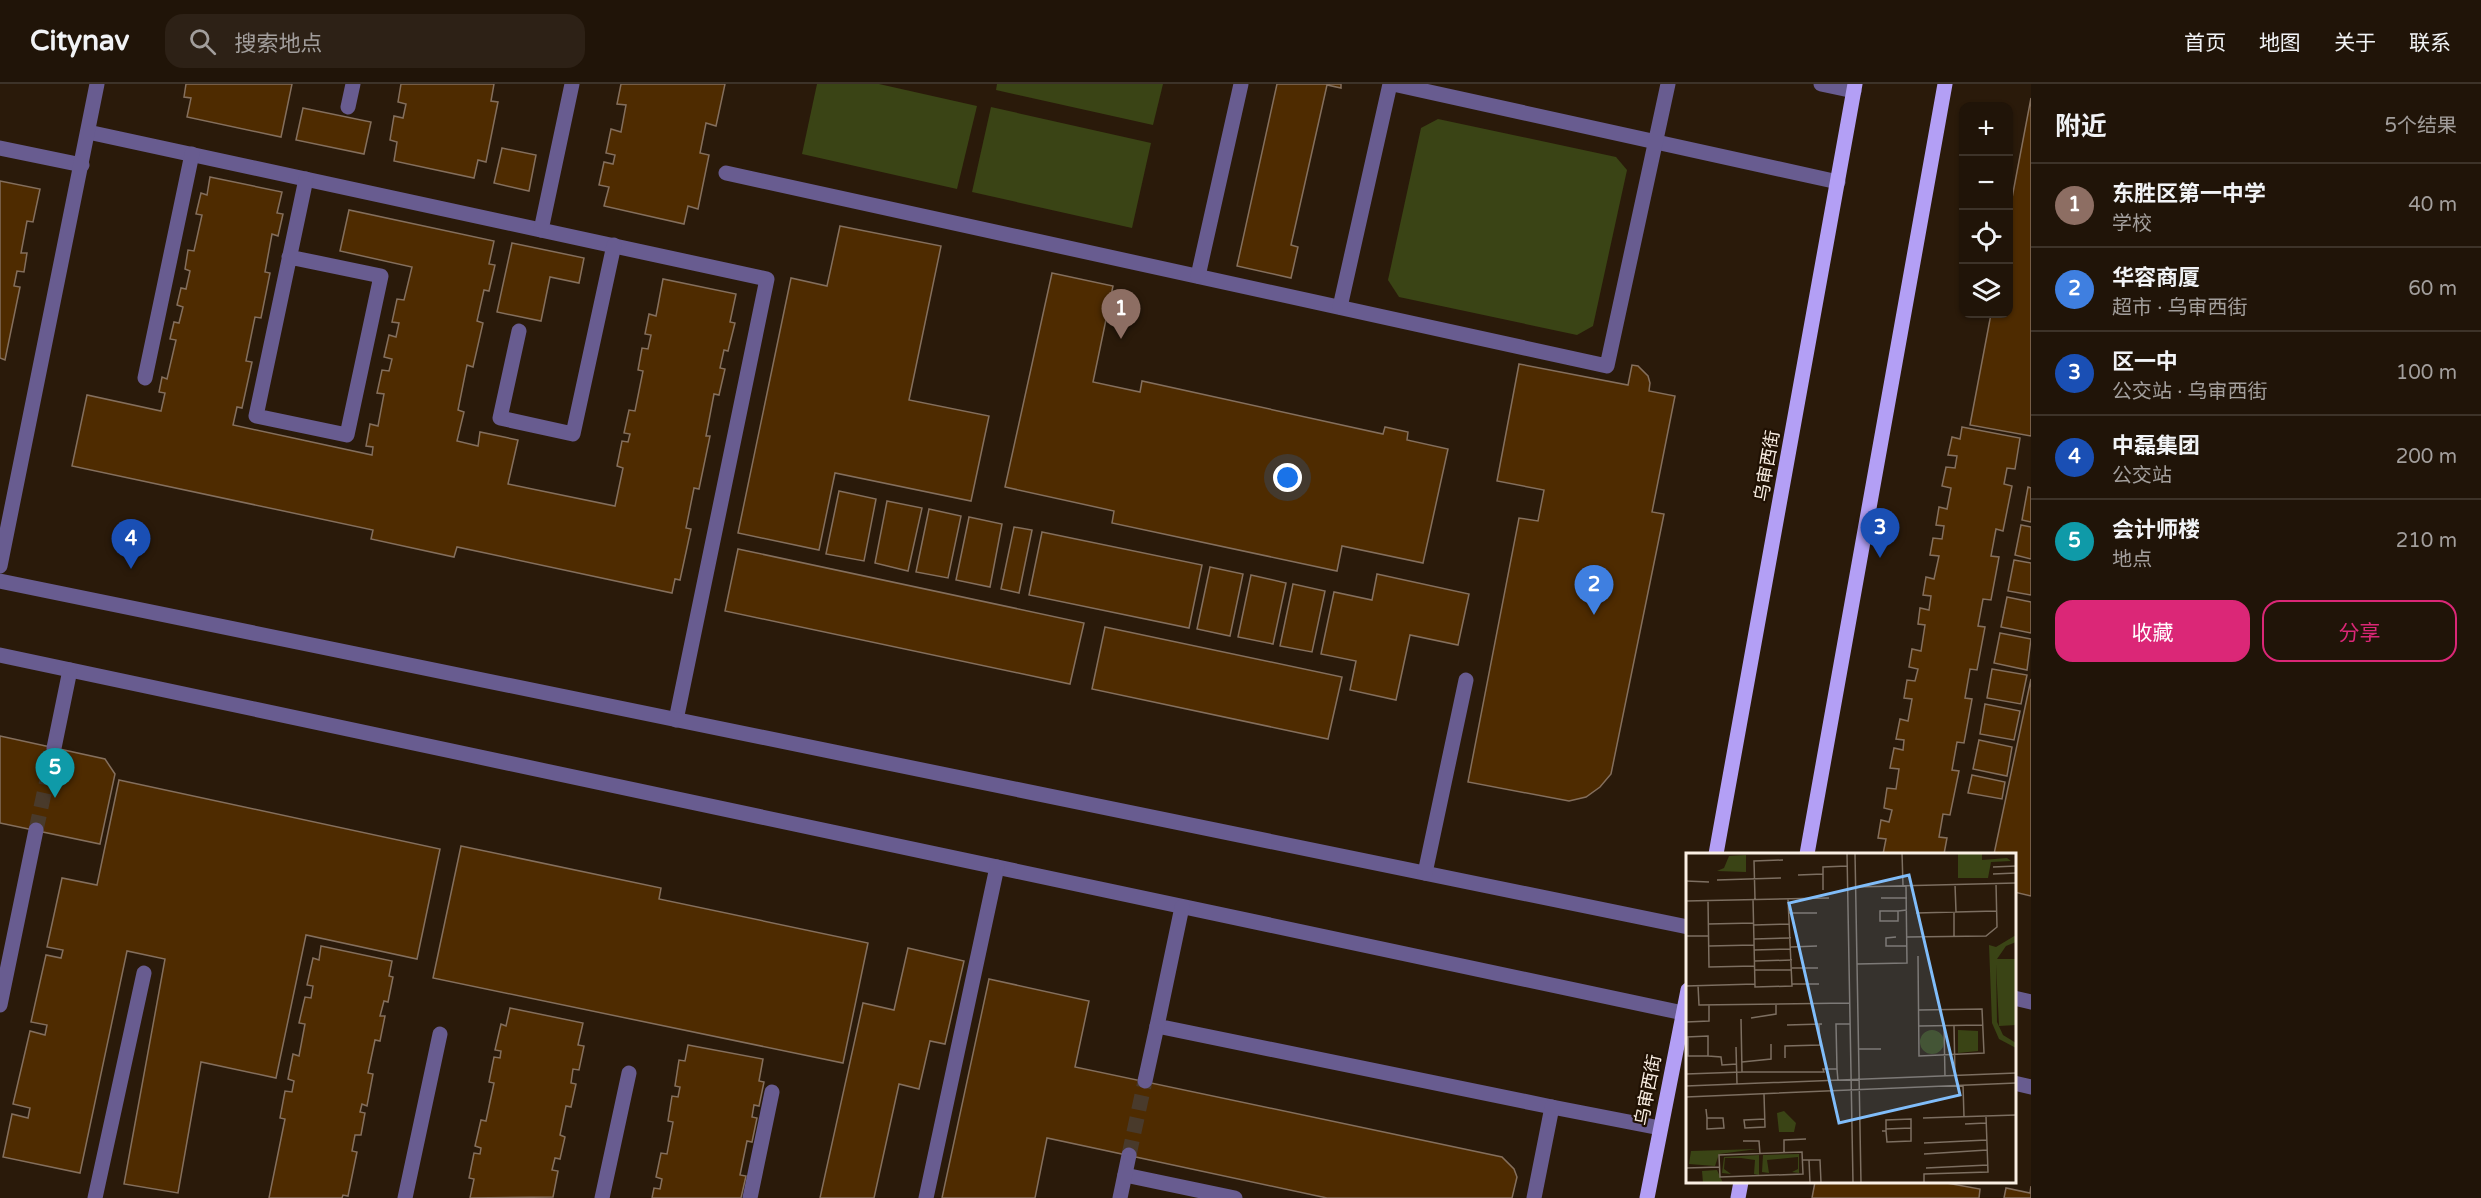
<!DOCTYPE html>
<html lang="zh">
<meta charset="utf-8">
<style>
:root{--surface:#201408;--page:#2d2116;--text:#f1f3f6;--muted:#a29e9c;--line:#3d3329;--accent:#db2777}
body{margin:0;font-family:"Varela Round","Noto Sans SC",sans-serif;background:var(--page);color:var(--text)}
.controls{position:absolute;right:18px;top:18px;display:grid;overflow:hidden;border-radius:12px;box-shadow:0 2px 4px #0004}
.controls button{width:54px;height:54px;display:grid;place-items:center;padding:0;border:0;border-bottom:2px solid var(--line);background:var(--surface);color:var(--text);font:30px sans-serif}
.you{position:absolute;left:1288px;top:394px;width:21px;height:21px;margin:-15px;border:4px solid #fff;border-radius:50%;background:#1a73e8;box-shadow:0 0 0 9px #1a73e833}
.badge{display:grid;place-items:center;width:39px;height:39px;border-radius:50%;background:var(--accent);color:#fff;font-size:20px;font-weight:700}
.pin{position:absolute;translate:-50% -50px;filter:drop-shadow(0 2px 3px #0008)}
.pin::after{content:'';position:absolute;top:32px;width:21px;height:18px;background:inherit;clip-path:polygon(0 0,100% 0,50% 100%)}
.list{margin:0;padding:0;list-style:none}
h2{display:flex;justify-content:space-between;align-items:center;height:78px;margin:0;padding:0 24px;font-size:26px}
h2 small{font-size:20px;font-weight:400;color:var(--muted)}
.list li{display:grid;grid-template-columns:39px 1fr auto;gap:18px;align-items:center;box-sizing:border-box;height:84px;padding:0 24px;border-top:2px solid var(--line)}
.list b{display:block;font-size:22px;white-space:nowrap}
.list p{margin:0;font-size:20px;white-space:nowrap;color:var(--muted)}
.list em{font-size:20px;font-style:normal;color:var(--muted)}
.actions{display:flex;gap:12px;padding:18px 24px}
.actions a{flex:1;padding:14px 0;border:2px solid var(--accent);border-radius:18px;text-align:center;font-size:21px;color:var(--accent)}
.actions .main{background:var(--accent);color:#fff}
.icon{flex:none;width:33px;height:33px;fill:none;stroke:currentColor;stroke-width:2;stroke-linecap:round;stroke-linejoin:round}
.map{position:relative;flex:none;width:2031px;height:1114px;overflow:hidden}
header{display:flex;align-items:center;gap:36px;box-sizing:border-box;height:84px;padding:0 30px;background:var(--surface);border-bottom:2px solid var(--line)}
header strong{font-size:28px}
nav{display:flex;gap:33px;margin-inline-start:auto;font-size:21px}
.search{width:420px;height:54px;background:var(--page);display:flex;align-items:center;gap:15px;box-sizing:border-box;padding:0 21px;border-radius:18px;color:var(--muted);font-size:22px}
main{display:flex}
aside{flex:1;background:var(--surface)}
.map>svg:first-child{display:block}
.green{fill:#3a4415}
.building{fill:#4e2b00;stroke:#846f5d;stroke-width:1.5}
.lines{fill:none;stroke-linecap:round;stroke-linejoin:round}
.minor-tunnel{stroke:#493a2b;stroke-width:15;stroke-dasharray:15 8;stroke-linecap:butt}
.minor{stroke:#685c90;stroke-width:15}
.major{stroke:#b39ff5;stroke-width:15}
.labels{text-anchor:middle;stroke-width:4.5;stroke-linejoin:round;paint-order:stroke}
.street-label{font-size:18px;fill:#faefe4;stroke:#201103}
.inset-road{fill:none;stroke:#7d6f61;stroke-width:1.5}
.view{fill:#80bdfa;fill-opacity:0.15;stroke:#80bdfa;stroke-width:3}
.inset-edge{fill:none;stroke:#faefe4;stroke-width:3}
</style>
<header>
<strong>Citynav</strong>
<div class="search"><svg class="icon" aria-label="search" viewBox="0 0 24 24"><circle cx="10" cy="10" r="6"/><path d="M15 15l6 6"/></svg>搜索地点</div>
<nav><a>首页</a><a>地图</a><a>关于</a><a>联系</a></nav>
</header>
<main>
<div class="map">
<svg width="2031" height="1114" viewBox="0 0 2031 1114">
<rect width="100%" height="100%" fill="#2a1a0a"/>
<!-- green -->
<g class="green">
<polygon points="817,0 879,0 977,22 957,105 802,70"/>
<polygon points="997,0 1163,0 1153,41 996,6"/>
<polygon points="991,23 1151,59 1132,144 972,108"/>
<polygon points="1438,35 1616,73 1627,86 1593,242 1577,251 1399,213 1388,196 1421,44"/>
</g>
<!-- building -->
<g class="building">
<polygon points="186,0 292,0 281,53 187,33 191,14 184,13"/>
<polygon points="401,0 494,0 491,17 498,18 486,78 478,76 474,94 394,77 397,58 390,56 394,32 403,34 406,20 398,18"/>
<polygon points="621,0 725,0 716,42 706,39 700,69 709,71 698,125 688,122 684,140 604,122 609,103 599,101 604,78 613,80 615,71 606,69 611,45 621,48 626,21 617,20"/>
<polygon points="1277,0 1341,0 1341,4 1327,1 1291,161 1298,163 1291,194 1237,182"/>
<polygon points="2031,14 2031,352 1970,341 1991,230 2008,230 2008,135"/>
<polygon points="303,24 371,38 364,70 296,56"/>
<polygon points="502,64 536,71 529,107 494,99"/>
<polygon points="210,93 282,108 277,129 283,130 278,152 272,150 265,188 270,189 261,234 255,233 246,277 252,278 242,324 237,323 233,341 372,371 373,363 366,362 370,340 378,342 384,310 377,309 382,286 389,287 392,275 384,273 389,251 396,253 399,239 392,238 397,215 404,216 412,183 340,167 349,126 494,157 489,180 495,181 489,207 484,206 477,237 483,239 473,283 467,281 458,326 464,328 457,357 478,362 480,348 518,356 508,400 615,422 623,384 617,382 622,357 628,358 630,350 624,349 629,326 635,327 643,287 638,286 642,264 648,265 651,251 645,250 649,230 656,232 663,195 736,210 730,238 735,239 728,267 724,266 720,284 725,285 719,311 714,310 706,352 710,352 699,405 694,404 686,444 691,445 680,496 675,495 672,509 457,463 454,473 371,455 373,446 72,382 87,311 161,327 165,309 159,308 162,293 167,295 176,256 170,255 174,238 179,239 183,223 177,221 181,204 186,205 190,187 185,185 188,166 194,167 202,131 196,130 201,109 207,111"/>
<polygon points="0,97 40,105 33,138 27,137 21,169 27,169 24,188 17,187 14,202 20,203 5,276 0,274"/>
<polygon points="840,142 941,162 909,316 989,332 971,417 835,389 819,466 738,449 791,194 827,202"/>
<polygon points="512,159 584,174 579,199 550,193 541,237 497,228"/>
<polygon points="1052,189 1113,202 1093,298 1140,308 1142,297 1383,350 1385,343 1408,348 1407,356 1448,365 1423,479 1342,462 1337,487 1112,439 1114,427 1005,403"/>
<polygon points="1519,280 1628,301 1632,281 1638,282 1648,292 1650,299 1649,307 1675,312 1652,428 1664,430 1611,690 1600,703 1586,713 1569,717 1468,698 1519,434 1538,437 1544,406 1497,397"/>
<polygon points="1962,343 2020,354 2015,385 2007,384 2004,400 2012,402 2003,447 1996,445 1991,472 1999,473 1991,516 1983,515 1978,542 1985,543 1977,586 1970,585 1965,614 1972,615 1964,659 1957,658 1952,686 1959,687 1950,731 1943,730 1939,753 1947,754 1944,770 1883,770 1886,755 1878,754 1881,736 1889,738 1892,726 1884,724 1887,704 1896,705 1899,685 1890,684 1894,664 1903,666 1904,656 1896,655 1900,635 1908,637 1912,615 1904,614 1907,596 1915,597 1918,585 1909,583 1912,565 1921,567 1925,541 1918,540 1920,524 1929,526 1931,512 1923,511 1926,493 1934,495 1939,472 1930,471 1933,454 1942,455 1944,442 1936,441 1939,423 1947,425 1951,404 1942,402 1946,383 1955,384 1957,372 1948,371 1952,353 1960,355"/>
<polygon points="2028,403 2031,404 2031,438 2022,436"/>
<polygon points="839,407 876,415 864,477 826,470"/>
<polygon points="887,417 922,424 908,487 875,479"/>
<polygon points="929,425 961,432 948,494 916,488"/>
<polygon points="969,433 1002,440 990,503 956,496"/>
<polygon points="2021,441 2031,443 2031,475 2015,471"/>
<polygon points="1014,443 1032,446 1019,509 1001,505"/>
<polygon points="1042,448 1202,481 1189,544 1029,511"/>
<polygon points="738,465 1084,539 1070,600 725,527"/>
<polygon points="2014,476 2031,479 2031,511 2008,507"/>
<polygon points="1210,483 1243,490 1230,552 1197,545"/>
<polygon points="1377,490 1469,510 1458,561 1410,551 1396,616 1350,606 1356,577 1321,570 1334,508 1372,516"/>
<polygon points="1251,491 1286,499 1273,560 1238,553"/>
<polygon points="1293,500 1325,507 1312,568 1280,562"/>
<polygon points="2007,513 2031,518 2031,549 2001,543"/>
<polygon points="1105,543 1342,593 1328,655 1092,605"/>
<polygon points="2000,549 2031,555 2027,586 1994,579"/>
<polygon points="1992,585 2027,591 2021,620 1987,614"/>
<polygon points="2031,595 2031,812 2014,808 2014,770 1994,770"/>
<polygon points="1985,620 2020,627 2014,656 1980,650"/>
<polygon points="0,652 105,675 115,690 100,760 0,739"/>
<polygon points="1979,656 2012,663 2007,692 1973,685"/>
<polygon points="1972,691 2005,698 2002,715 1968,709"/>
<polygon points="119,696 440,765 417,875 306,851 276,994 201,978 178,1109 124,1100 165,875 127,867 80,1089 3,1073 12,1030 28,1034 30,1024 13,1020 30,947 45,951 47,941 31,938 46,871 61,874 63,866 47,863 62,794 97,801"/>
<polygon points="461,762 661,804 659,815 868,859 843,979 433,894"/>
<polygon points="321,862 392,877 389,892 393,893 388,918 384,917 380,932 385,932 380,957 375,956 368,989 373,990 367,1022 362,1020 360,1028 365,1029 361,1051 355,1051 352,1067 357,1068 348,1112 343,1111 342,1114 269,1114 285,1035 280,1034 285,1007 292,1008 294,997 288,995 293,970 299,972 305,940 299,939 305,913 311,914 313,902 307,901 313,874 319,876"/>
<polygon points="908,864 964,877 945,960 930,957 919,1005 899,1000 874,1114 820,1114 863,919 894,926"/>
<polygon points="989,895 1089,917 1075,983 1502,1073 1514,1085 1517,1093 1512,1114 1327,1114 1047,1054 1035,1114 942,1114"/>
<polygon points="510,924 583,939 578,961 584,962 579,986 573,985 571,999 576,1000 571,1023 566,1022 560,1051 565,1053 560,1075 555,1074 552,1086 558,1087 553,1113 470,1114 474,1095 469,1094 474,1069 480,1070 481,1064 475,1062 481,1036 486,1037 494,999 489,998 494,973 500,974 501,967 495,966 501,940 506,942"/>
<polygon points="688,961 763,975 759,997 764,998 759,1022 754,1021 752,1033 757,1034 752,1058 747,1057 740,1091 746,1092 741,1114 652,1114 654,1104 660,1105 662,1095 656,1093 661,1069 667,1070 673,1038 668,1037 672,1012 678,1013 680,1003 675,1002 679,976 685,977"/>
<polygon points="1815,1098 1941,1098 1980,1105 1979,1114 1812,1114"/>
<polygon points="2031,1102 2031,1114 2004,1114 2006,1104 2030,1109"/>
</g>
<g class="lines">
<!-- minor-tunnel -->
<g class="minor-tunnel">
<polyline points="36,746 54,664"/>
<polyline points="1129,1071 1145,997"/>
</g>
<!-- minor -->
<g class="minor">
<polyline points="1393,0 1838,98"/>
<polyline points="1821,0 1854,7"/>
<polyline points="348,23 353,0"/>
<polyline points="88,48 767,195 676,636"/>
<polyline points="0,64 82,81"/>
<polyline points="726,89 1607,282 1668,0"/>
<polyline points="541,146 572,0"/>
<polyline points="289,173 381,192 347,351 256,332 306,95"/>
<polyline points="1198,192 1241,0"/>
<polyline points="1340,223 1390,0"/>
<polyline points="519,247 500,334 573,350 614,161"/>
<polyline points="145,294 192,70"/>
<polyline points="0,482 97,0"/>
<polyline points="0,497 1688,843"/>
<polyline points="0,571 1688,930"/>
<polyline points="54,664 70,586"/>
<polyline points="1425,789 1466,596"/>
<polyline points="1182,823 1157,942 1552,1023"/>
<polyline points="2014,914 2031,918"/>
<polyline points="0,921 36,746"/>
<polyline points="1145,997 1157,942"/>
<polyline points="2014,999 2031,1003"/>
<polyline points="1125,1091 1235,1114"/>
<polyline points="95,1114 144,889"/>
<polyline points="405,1114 440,950"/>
<polyline points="602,1114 629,989"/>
<polyline points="750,1114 772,1008"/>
<polyline points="926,1114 997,783"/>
<polyline points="1120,1114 1129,1071"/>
<polyline points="1534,1114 1552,1023 1660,1044"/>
</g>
<!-- major -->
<g class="major">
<polyline points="1716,770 1855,0"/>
<polyline points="1807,770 1945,0"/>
<polyline points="1647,1114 1688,906"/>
<polyline points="1738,1114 1741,1098"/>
</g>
</g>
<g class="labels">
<!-- street labels -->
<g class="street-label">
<text transform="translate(1767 382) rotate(-80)" y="6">乌审西街</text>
<text transform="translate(1648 1006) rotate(-79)" y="6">乌审西街</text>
</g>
</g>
<!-- overview -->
<g transform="translate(1686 769)">
<rect width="330" height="330" fill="#2a1a0a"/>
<path d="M272 0H296V7L321 5 325 8 305 9 302 25H272ZM60 2V19L31 18 38 15 43 3ZM330 82V89L320 93 311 106H330V172L313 173 310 111 311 169 317 182 330 190V195L313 186 306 170 303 92 310 94ZM234 189a12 12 0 1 1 24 0a12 12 0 1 1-24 0ZM272 177 292 178V198L272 200ZM98 258 110 270 108 279H93L91 260ZM71 296 33 301 29 313 3 311 5 298ZM113 301V320L106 319 112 316V304L81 307 83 320 76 319 77 302ZM73 302V322L68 321 69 307 55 305H39L38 316 45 321 36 320 38 304ZM31 317 37 330H17L16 318Z" fill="#3a4415"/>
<path class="inset-road" d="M161 0 167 330M169 0 175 330M216 0 217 33M307 14 330 13M307 21 330 20M112 22 137 21M31 27 95 25M0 28 23 29M269 31 270 59M169 34 330 30M137 37V14L161 13M195 45H221M67 46 69 134 106 133 102 46M69 46 68 8 97 7M22 47 23 114 69 113M0 48 143 45M212 58V68H194V58H212L221 57M268 59V83M103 60H131M230 60 310 58M22 71 68 70M68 72 103 71M0 83H23M210 84 200 85V93H221M221 84 300 83 311 74 310 30M68 86 105 85M23 93 68 92M105 94 131 93M68 97 105 96M232 103 233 203 298 200 296 156 233 157M69 108 106 107M171 111 221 110 220 33M106 115H132M69 117H106M106 131H133M12 132 13 152 163 150M0 133 69 131M65 165 90 161V151M0 169 23 168V152M101 172 136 171M233 173 297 172M258 173 259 224M268 173 269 223M0 184 22 183V203H2V184M50 194 51 231M173 196H195M22 203 35 204 36 212 51 211M99 205V193L134 192 133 171M56 209 85 206V191M151 216 150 171H164M56 219H138L137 216H151L152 228M0 221 56 219 55 166M277 232 278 264M0 233 330 220M78 241 79 274 59 275 58 267 79 266M0 244 330 230M20 256 21 265V276L38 275 37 265H21M237 265 330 262M279 271 300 270M200 276 225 275M196 278H200L201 289 225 288V266L200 267V278M57 288H73L74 301M238 290 301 287M116 299 117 321 34 324 33 302ZM98 300V287L120 286M238 301 301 297M116 307H134L135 330M123 307 124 330M0 315 34 314M240 315 302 312M238 330V321L302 319 300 263"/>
<path class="view" d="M223 22 274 242 153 270 103 50Z"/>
<rect width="330" height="330" class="inset-edge"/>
</g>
</svg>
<div class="controls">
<button>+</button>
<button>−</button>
<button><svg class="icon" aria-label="locate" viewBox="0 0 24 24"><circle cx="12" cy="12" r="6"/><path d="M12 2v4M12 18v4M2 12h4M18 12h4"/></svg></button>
<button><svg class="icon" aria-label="layers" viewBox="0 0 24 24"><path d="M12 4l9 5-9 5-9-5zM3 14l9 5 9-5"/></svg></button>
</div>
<div class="you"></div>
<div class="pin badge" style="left:1121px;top:255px;background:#8d6e63">1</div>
<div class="pin badge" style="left:1594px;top:531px;background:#3f7fe0">2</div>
<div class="pin badge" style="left:1880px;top:474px;background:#1a4fb4">3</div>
<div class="pin badge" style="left:131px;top:485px;background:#1a4fb4">4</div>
<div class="pin badge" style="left:55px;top:714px;background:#0f9aa8">5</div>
</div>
<aside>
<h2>附近<small>5个结果</small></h2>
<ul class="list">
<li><span class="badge" style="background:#8d6e63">1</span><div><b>东胜区第一中学</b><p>学校</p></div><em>40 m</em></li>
<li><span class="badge" style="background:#3f7fe0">2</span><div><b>华容商厦</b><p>超市 · 乌审西街</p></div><em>60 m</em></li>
<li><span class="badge" style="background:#1a4fb4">3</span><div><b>区一中</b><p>公交站 · 乌审西街</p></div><em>100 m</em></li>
<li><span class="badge" style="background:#1a4fb4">4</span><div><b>中磊集团</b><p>公交站</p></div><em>200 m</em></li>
<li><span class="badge" style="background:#0f9aa8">5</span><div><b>会计师楼</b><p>地点</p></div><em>210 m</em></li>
</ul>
<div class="actions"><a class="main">收藏</a><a>分享</a></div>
</aside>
</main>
